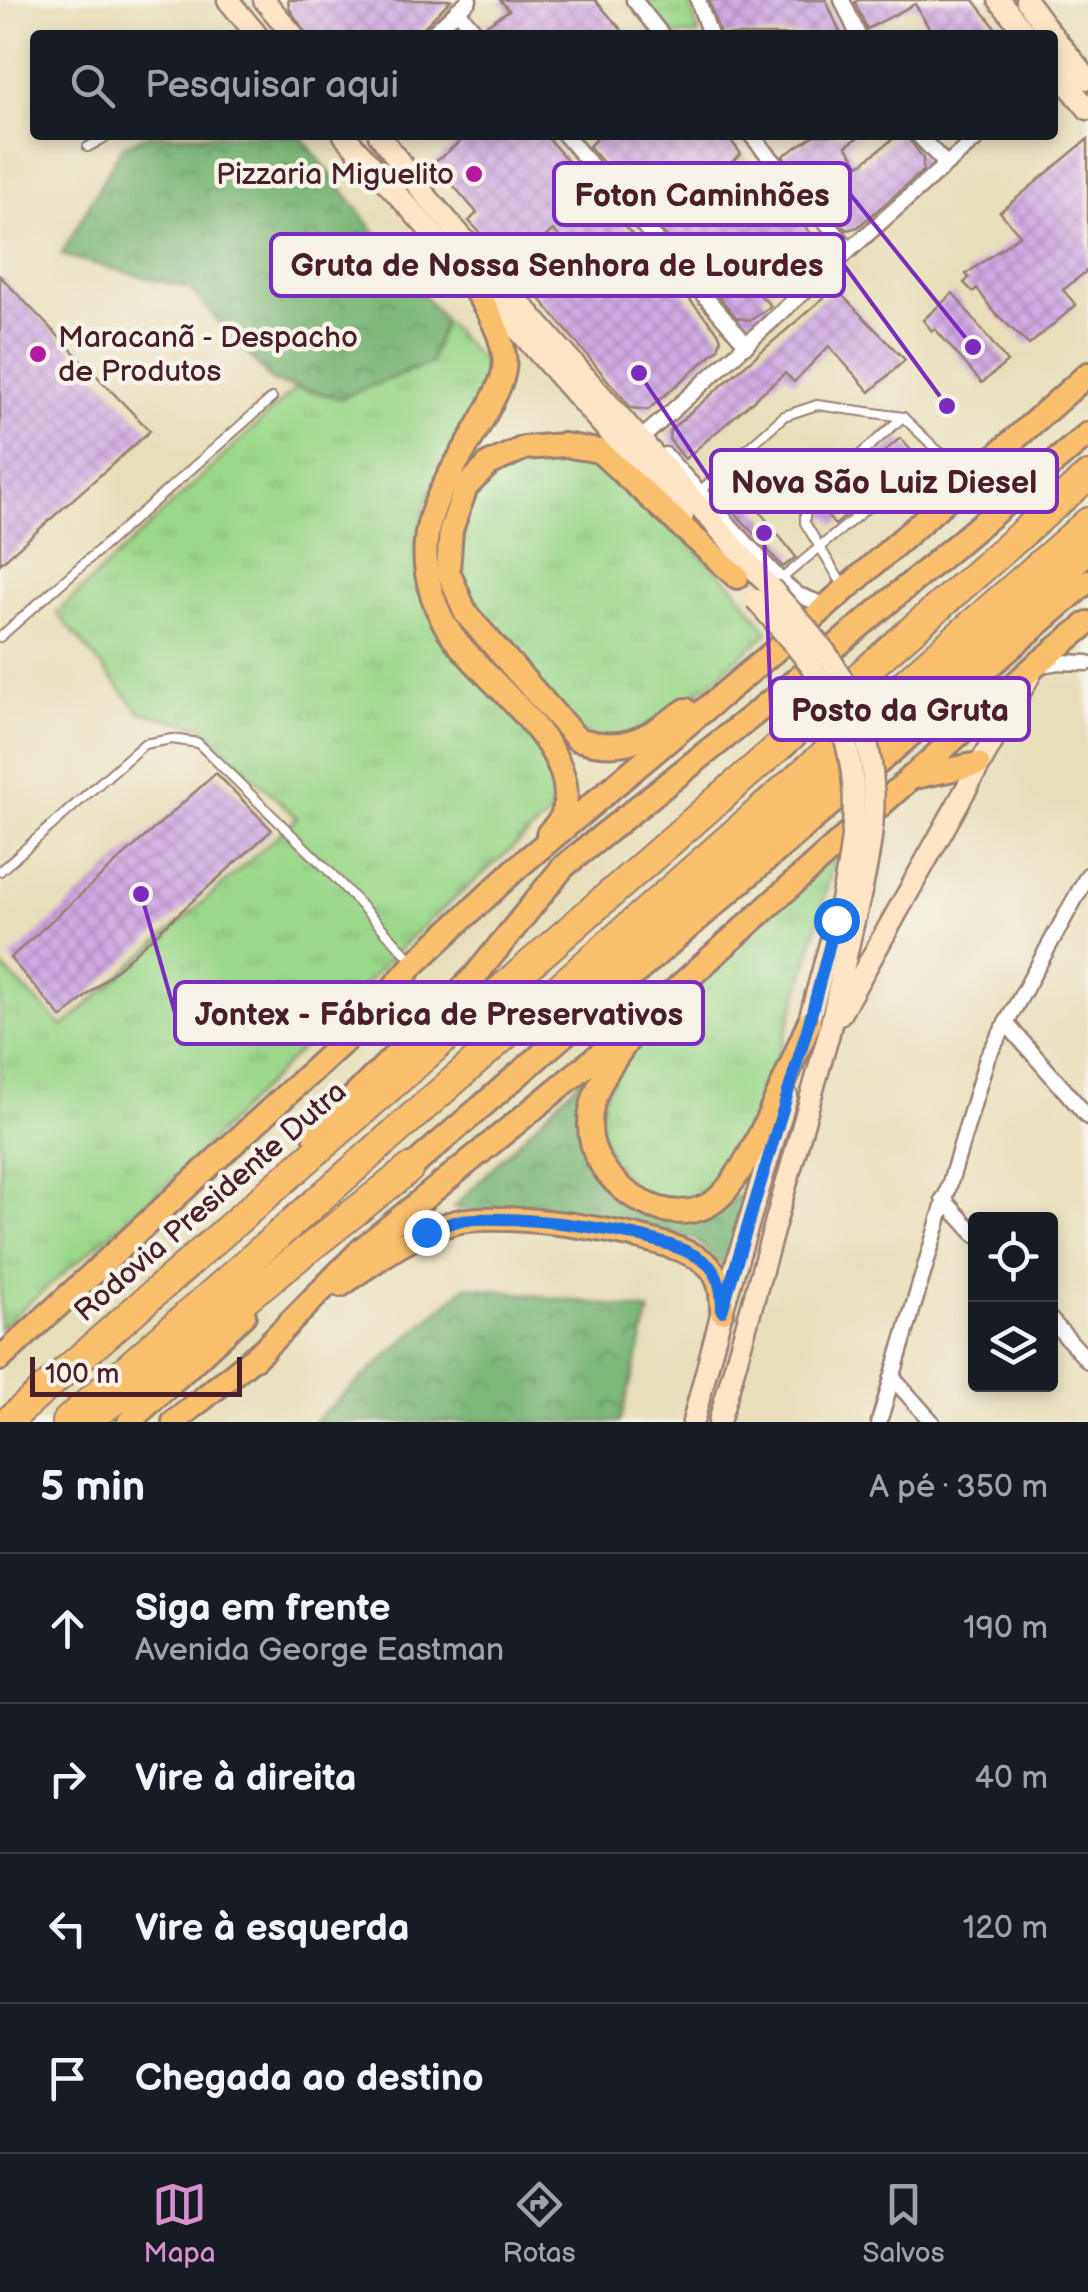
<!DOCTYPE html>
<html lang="pt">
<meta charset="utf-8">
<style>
:root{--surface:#171b24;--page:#242831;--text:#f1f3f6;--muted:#9ea1a6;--line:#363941;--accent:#d690ce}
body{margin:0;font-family:"Balsamiq Sans",sans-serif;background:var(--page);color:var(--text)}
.controls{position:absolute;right:30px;bottom:30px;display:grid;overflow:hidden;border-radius:10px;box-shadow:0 5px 15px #0003}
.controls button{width:90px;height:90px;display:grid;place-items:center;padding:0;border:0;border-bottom:2px solid var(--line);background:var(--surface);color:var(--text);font:50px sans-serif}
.scale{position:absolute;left:30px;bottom:25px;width:212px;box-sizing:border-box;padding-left:10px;border:5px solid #4a1f2b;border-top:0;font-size:28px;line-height:35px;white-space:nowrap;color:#4a1f2b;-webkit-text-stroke:8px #f7f3e8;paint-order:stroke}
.stop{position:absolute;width:30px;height:30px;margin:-22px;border:8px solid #1a73e8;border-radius:50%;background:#fff}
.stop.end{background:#1a73e8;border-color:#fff;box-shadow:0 2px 10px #0008}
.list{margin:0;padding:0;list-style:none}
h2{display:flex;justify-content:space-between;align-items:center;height:130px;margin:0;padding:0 40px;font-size:42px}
h2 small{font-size:32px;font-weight:400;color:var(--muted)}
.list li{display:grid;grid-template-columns:65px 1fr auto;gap:30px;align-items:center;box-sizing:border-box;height:150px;padding:0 40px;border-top:2px solid var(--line)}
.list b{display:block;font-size:38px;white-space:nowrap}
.list p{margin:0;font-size:32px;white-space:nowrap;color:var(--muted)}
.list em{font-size:32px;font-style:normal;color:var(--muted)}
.icon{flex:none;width:55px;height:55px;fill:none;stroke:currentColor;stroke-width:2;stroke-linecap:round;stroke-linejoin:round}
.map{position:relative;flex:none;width:1088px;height:1422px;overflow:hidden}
.search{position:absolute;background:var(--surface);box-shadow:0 5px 15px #0003;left:30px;right:30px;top:30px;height:110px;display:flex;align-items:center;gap:25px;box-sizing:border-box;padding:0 35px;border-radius:10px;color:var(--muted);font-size:38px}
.sheet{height:730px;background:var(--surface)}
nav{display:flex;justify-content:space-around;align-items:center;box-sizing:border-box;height:140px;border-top:2px solid var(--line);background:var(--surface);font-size:28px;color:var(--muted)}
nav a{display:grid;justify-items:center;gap:5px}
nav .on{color:var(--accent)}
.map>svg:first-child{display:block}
.grass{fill:url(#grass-tufts);stroke:#737c5c;stroke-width:2.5}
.forest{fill:url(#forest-crowns);stroke:#646c52;stroke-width:2.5}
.garden{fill:#9cd88c;stroke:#737c5c;stroke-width:2.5}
.building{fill:url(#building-cross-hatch)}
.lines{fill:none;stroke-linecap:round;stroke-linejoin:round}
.lane-casing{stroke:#987f72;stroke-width:12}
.street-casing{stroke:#987f72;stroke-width:19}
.secondary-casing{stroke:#987f72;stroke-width:25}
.primary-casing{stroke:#987f72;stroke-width:28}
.highway-casing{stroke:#987f72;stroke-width:32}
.lane{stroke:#fff;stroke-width:8}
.street{stroke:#fff;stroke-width:14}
.secondary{stroke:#fde5c5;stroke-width:20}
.primary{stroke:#f9bf6d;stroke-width:22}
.highway{stroke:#f9bf6d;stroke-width:28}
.secondary-bridge-casing{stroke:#987f72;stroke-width:25;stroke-linecap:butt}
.secondary-bridge{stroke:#fde5c5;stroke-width:20}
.route{stroke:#1a73e8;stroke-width:12}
.poi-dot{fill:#b5179e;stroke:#f7f3e8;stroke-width:4}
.labels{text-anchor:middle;stroke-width:9;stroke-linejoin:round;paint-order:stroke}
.poi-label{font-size:30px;fill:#4a1f2b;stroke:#f7f3e8;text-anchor:end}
.street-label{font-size:30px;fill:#4a1f2b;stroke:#f7f3e8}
.leader{fill:none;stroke:#7b2cbf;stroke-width:4}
.callout-dot{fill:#7b2cbf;stroke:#f7f3e8;stroke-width:4}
.callout{fill:#f7f3e8;stroke:#7b2cbf;stroke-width:4}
.callout-label{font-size:32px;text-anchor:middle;font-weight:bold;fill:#4a1f2b}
</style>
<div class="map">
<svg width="1088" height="1422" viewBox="0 0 1088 1422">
<defs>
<pattern id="grass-tufts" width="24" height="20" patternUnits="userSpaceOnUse" patternTransform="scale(2.5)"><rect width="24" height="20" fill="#9cd88c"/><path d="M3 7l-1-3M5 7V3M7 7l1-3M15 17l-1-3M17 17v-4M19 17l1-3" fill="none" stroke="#88b979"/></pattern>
<pattern id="forest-crowns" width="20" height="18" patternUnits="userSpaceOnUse" patternTransform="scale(2.5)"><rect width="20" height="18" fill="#7db878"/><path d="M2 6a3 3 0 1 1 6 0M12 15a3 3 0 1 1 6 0" fill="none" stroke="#689563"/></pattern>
<pattern id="building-cross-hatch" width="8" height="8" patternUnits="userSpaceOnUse" patternTransform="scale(2.5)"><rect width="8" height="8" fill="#d2aae5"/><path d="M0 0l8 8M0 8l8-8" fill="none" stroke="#ac8aba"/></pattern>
</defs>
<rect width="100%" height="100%" fill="#f7f3e8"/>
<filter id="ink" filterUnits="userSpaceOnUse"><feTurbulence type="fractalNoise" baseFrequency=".01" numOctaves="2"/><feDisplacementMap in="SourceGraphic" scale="20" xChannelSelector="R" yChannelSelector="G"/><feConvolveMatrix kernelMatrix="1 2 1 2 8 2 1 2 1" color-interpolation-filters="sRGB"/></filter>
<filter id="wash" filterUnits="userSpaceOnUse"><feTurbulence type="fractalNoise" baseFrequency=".0048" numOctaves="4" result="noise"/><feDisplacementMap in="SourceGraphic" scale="40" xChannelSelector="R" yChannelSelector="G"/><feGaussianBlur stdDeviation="2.25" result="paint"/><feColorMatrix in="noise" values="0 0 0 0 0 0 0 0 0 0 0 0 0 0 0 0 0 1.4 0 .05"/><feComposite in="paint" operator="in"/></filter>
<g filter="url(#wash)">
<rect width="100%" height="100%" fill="#e7dfb9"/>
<!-- grass -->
<g class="grass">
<polygon points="643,0 689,0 699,35 672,35"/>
<polygon points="444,321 495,375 430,493 414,546 421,594 541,750 555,787 550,815 412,936 168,1184 0,1328 0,965 63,1027 297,818 201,726 140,712 57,613 296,388 341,398 429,364"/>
<path d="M563 452 595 458 733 585 768 632C735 662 648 742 604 739 597 739 588 734 582 732 548 695 463 617 455 570 452 551 460 527 466 510 482 466 521 456 563 452Z"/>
<path d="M836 852C815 936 767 1138 703 1191 658 1229 600 1163 600 1119 600 1093 627 1052 643 1031Z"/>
</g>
<!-- forest -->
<g class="forest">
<polygon points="148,135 300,135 444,321 430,363 341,398 273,382 190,289 61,255 122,147"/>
<polygon points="596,1063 582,1134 596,1175 630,1207 665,1216 704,1219 756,1183 729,1271 695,1239 453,1208"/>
<polygon points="466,1286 650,1311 620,1422 313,1422"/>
</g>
<!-- garden -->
<polygon class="garden" points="741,154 768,188 745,207 714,177"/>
<g id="blocks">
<!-- building -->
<g class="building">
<polygon points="288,0 451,0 416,35 307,35 289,8"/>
<polygon points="500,0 595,0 626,35 490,35 485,26 509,10"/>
<polygon points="709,0 826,0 841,35 720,35"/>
<polygon points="859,0 974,0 1001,35 933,35 915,4 867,29 855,2"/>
<polygon points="468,135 545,135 718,332 721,339 718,349 648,410 631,408 526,282 568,246 553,230 512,266 469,221 477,213 434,163"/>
<polygon points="600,135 727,135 741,154 714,177 745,207 768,188 819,242 818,261 788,290 780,280 761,296 771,306 751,320 737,318 589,146"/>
<polygon points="815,135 861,135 846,146 860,165 898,135 906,135 923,158 923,171 858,227 847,230 783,156"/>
<polygon points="1088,139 1088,270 1063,290 1076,305 1029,345 992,310 977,288 973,292 964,283 969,278 966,274 1020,235 1000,212"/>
<polygon points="0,276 150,431 0,564"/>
<polygon points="835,288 905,360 870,392 829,346 794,382 785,373 685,459 669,439 670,430"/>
<polygon points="953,293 1007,362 982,383 935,329 932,331 923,320"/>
<polygon points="900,438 916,456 835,525 820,508"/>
<polygon points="748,497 796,557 783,567 733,510"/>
<polygon points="216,773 272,830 62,1018 10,958"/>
</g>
</g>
</g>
<g filter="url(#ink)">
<use href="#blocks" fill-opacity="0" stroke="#987f72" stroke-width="2.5"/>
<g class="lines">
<!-- lane casing -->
<g class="lane-casing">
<g id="lane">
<polyline points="88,147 109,135"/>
<polyline points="701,490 784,416 817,405 903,417 937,450 970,472"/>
<polyline points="780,580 937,450"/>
<polyline points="844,587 805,523 805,503 903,417"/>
<polyline points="0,637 272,398"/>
<polyline points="0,871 144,744 172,739 198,743 325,867 411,959"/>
</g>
</g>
<!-- street casing -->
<g class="street-casing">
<g id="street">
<polyline points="634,0 662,35"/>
<polyline points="698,0 710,35"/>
<polyline points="842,0 858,35"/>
<polyline points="457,10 478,35"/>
<polyline points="431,35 469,0"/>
<polyline points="565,135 747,345"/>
<polyline points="751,135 849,249"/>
<polyline points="918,135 946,164"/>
<path d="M645 435C758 336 866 231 981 135"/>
<polyline points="665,455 780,580 798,595 827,606"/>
<polyline points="1041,665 1059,662 1088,663"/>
<polyline points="1006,1023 1088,1117"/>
<polyline points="943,1199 976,1235"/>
<polyline points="1050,1319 1088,1361"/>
<polyline points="892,1377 932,1422"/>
<polyline points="879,1422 987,1058 1088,875"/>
</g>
</g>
<!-- secondary casing -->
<g class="secondary-casing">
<g id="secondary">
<polyline points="228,0 257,35"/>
<polyline points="264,0 293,35"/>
<polyline points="999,0 1027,35"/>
<polyline points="1026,0 1052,35"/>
<polyline points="1053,36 1088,79"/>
<polyline points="1053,67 1088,109"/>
<polyline points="344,135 457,261"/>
<polyline points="379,135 426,196 770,587"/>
<polyline points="483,290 683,516"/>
<polyline points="840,1014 1031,673"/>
<polyline points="804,1039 836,921"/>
<polyline points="693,1422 722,1311 787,1096"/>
<polyline points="719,1422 829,1033 853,925"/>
</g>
</g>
<!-- primary casing -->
<g class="primary-casing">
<g id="primary">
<path d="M447 249C467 281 499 317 504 355 507 375 498 388 490 405 458 469 407 516 432 594 436 607 444 624 452 635 484 682 587 751 562 816 560 822 552 829 548 834"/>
<path d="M686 710C646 737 627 754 577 739L466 614 448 571 451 530 466 487 489 464 524 448 564 445 599 451 737 577"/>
<polyline points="914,777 978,764"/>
<path d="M628 1040C606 1071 585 1099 591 1138 600 1189 672 1234 716 1200 750 1173 790 1066 809 1023"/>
<polyline points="315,1135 476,975 563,867 772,700 1088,434"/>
<polyline points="399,1178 1088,581"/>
<path d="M341 1285C377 1260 412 1233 456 1222 502 1210 667 1233 704 1262 720 1273 722 1293 722 1311"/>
<polyline points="255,1358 362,1249 644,1018 1035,666 1088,623"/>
<polyline points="0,1359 351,1035 415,963 519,866 803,627 1088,374"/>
<polyline points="129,1422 244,1315"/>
<polyline points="174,1422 263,1350"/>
</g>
</g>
<!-- highway casing -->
<g class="highway-casing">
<g id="highway">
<polyline points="550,1013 584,994 1088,548"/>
<polyline points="96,1413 129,1391 409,1169"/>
<polyline points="7,1422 1088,476"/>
<polyline points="66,1422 1088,522"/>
</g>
</g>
<!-- lane -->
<use href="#lane" class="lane"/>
<!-- street -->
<use href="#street" class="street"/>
<!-- secondary -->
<use href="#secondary" class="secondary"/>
<!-- primary -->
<use href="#primary" class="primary"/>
<!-- highway -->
<use href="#highway" class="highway"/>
<!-- secondary-bridge casing -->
<g class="secondary-bridge-casing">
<g id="secondary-bridge">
<path d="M770 587C791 612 817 637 834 665 889 754 878 828 853 925"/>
<path d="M756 600C777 626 803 651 819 679 867 760 858 834 836 921"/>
</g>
</g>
<!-- secondary-bridge -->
<use href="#secondary-bridge" class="secondary-bridge"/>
</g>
</g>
<g class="lines" filter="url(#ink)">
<!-- route -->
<path class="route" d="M426 1232C438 1228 451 1222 463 1220 516 1214 663 1230 705 1262 720 1273 722 1293 722 1311L809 1023 836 920"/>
</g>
<!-- markers -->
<g class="poi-dot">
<circle cx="474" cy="174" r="10"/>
<circle cx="38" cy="354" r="10"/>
</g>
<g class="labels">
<!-- poi labels -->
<g class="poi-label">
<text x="454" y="184">Pizzaria Miguelito</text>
<text x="58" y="347" text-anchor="start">Maracanã - Despacho<tspan x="58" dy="34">de Produtos</tspan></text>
</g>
<!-- street labels -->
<g class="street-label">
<text transform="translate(210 1201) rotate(-41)" y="10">Rodovia Presidente Dutra</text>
</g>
</g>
<!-- callouts -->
<path class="leader" d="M973 347L850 194M947 406L844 265M639 373L711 481M764 533L771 709M141 894L175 1013"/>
<g class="callout-dot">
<circle cx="973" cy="347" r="10"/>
<circle cx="947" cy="406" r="10"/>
<circle cx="639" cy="373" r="10"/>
<circle cx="764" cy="533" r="10"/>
<circle cx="141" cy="894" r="10"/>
</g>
<g class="callout">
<rect x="554" y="163" width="296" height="62" rx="10"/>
<rect x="271" y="234" width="573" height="62" rx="10"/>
<rect x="711" y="450" width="346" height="62" rx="10"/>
<rect x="771" y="678" width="258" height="62" rx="10"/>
<rect x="175" y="982" width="528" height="62" rx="10"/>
</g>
<g class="callout-label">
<text x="702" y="206">Foton Caminhões</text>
<text x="557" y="276">Gruta de Nossa Senhora de Lourdes</text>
<text x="884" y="493">Nova São Luiz Diesel</text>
<text x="900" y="721">Posto da Gruta</text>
<text x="439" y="1025">Jontex - Fábrica de Preservativos</text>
</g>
</svg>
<div class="controls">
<button><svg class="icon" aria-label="locate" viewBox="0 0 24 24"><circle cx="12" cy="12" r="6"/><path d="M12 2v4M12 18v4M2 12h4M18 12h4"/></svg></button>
<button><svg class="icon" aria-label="layers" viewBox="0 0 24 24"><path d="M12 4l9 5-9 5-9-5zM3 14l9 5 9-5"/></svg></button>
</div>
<div class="scale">100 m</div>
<div class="stop" style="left:836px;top:920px"></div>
<div class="stop end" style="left:426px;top:1232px"></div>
<div class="search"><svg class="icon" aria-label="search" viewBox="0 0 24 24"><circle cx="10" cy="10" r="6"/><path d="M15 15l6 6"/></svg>Pesquisar aqui</div>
</div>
<section class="sheet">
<h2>5 min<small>A pé · 350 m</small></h2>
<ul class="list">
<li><svg class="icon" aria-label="ahead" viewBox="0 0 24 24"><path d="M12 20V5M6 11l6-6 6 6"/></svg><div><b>Siga em frente</b><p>Avenida George Eastman</p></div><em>190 m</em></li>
<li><svg class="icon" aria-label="right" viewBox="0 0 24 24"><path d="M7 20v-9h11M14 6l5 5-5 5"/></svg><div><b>Vire à direita</b></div><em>40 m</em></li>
<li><svg class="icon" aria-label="left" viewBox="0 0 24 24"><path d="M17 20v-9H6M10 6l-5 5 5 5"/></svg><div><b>Vire à esquerda</b></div><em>120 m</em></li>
<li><svg class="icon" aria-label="arrive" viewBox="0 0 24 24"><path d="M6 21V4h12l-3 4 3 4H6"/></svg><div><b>Chegada ao destino</b></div></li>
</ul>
</section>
<nav>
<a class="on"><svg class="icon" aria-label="map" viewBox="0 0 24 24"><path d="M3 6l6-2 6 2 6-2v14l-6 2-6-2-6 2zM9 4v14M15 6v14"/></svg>Mapa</a>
<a><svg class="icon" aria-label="directions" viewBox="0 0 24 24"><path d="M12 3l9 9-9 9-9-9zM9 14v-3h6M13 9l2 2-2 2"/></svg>Rotas</a>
<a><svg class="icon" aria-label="saved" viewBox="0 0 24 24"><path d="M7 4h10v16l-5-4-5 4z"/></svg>Salvos</a>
</nav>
